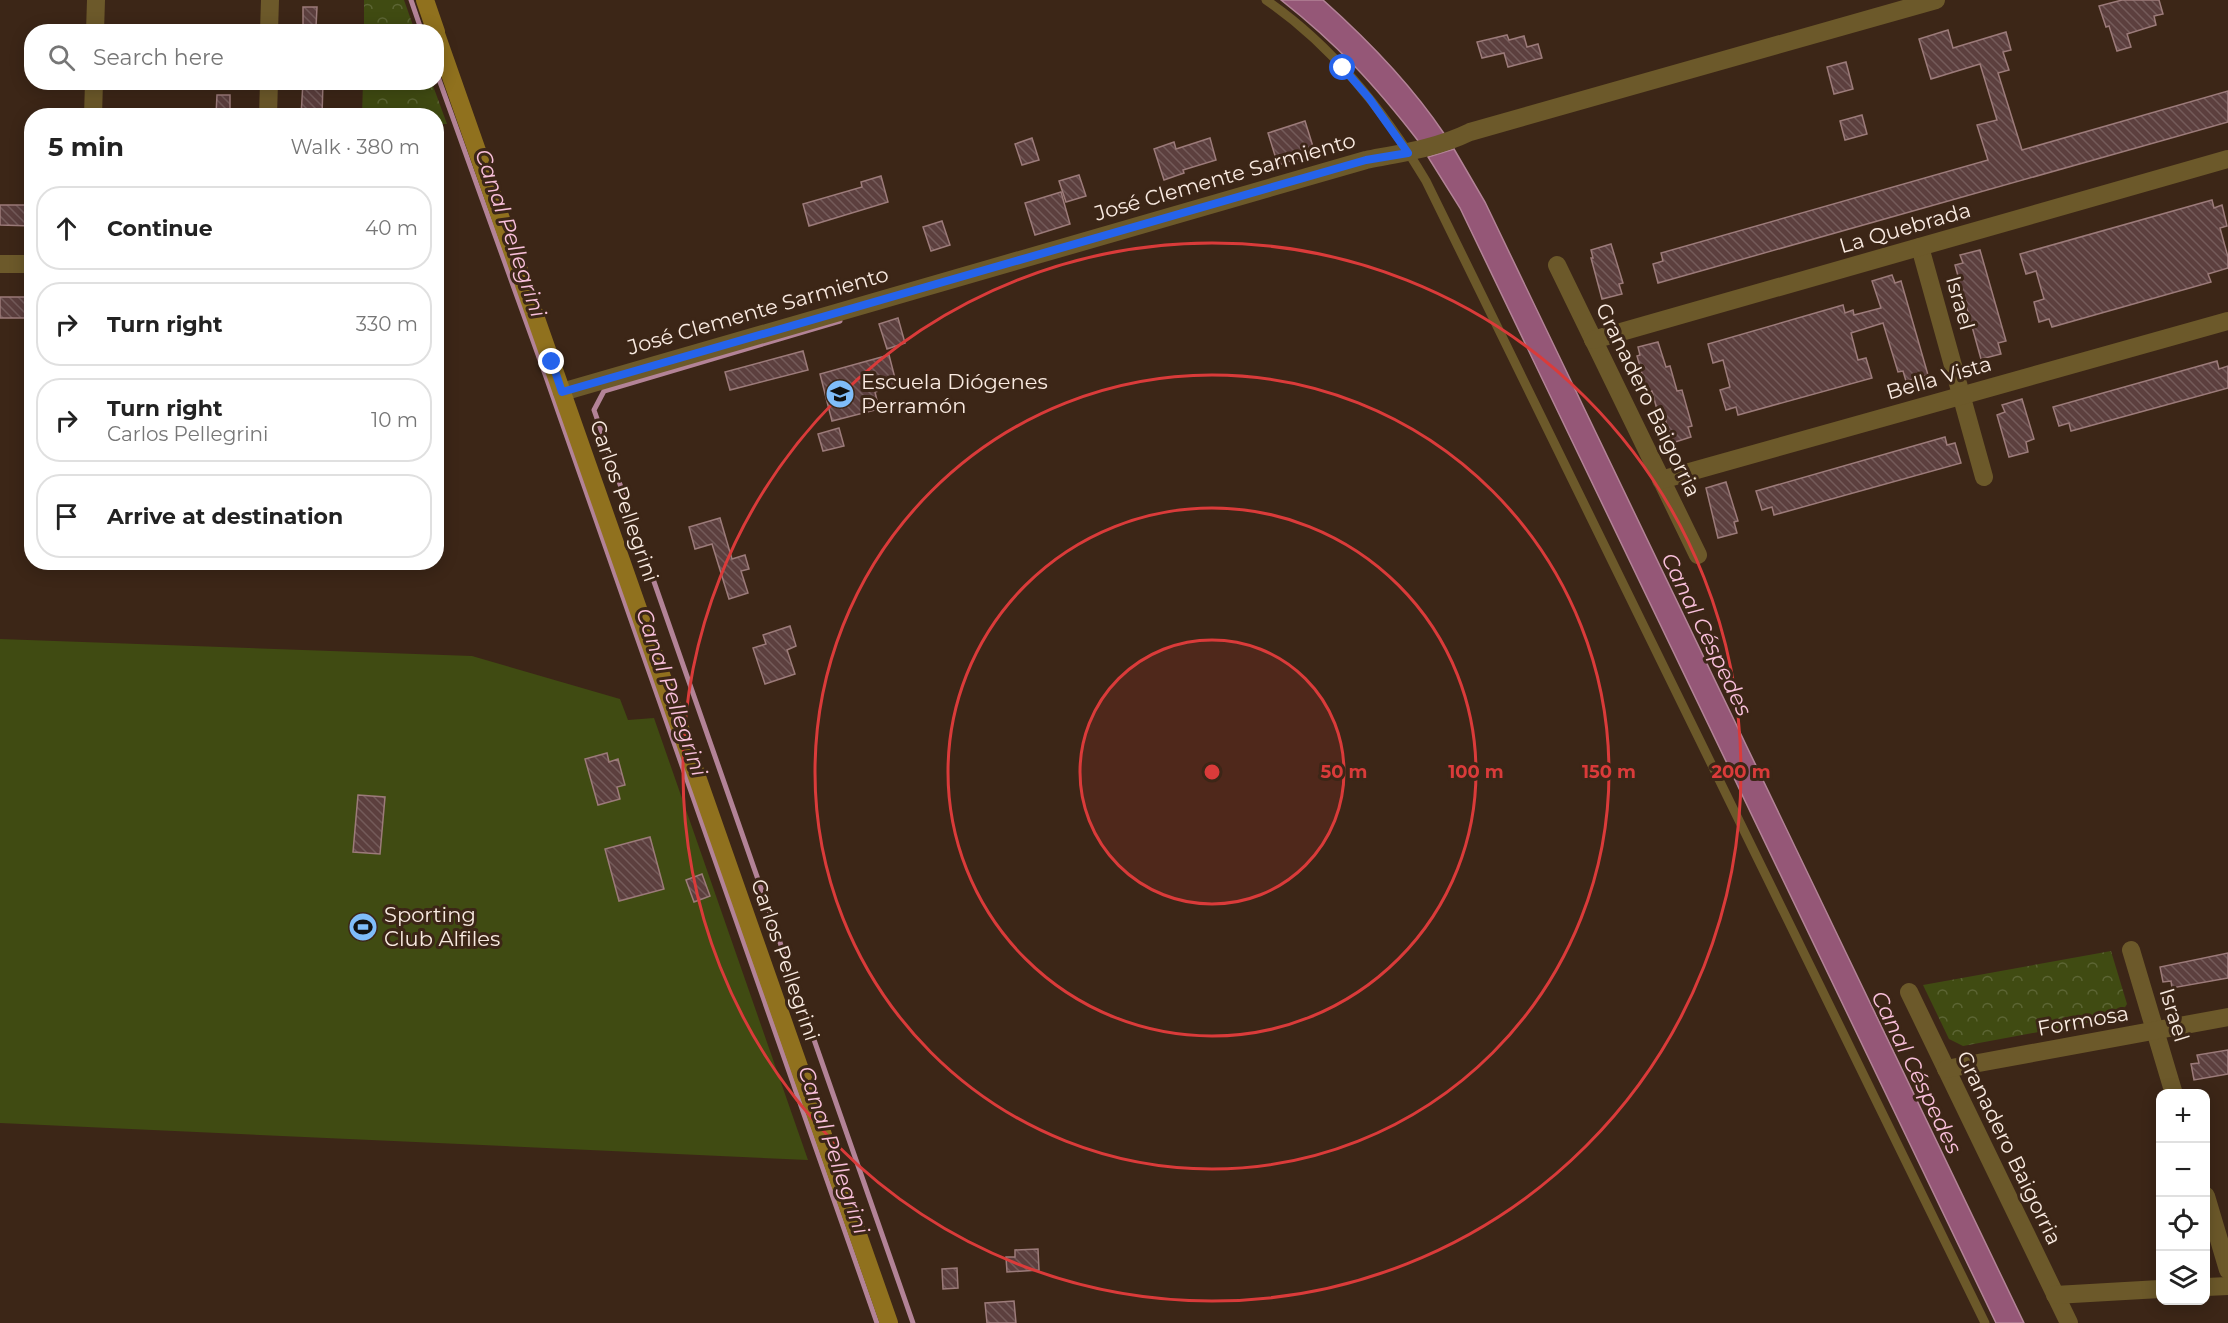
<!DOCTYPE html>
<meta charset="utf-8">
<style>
:root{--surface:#fff;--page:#f2f2f2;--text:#222;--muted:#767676;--line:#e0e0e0}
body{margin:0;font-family:Montserrat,sans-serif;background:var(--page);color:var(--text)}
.controls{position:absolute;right:18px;bottom:18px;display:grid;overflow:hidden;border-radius:12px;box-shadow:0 3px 15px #0003}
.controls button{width:54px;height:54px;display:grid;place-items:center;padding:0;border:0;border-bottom:2px solid var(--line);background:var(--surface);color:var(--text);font:30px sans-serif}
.stop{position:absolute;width:18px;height:18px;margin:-14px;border:4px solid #2563eb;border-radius:50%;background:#fff}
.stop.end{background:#2563eb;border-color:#fff;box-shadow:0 2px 6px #0008}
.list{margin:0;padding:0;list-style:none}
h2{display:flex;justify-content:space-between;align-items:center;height:78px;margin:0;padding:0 24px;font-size:26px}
h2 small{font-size:20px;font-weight:400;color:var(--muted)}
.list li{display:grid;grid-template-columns:39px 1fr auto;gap:18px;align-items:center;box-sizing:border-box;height:84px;margin:0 12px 12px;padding:0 12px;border:2px solid var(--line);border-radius:24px}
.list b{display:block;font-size:22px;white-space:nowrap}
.list p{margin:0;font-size:20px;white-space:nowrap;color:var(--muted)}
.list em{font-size:20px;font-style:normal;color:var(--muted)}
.icon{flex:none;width:33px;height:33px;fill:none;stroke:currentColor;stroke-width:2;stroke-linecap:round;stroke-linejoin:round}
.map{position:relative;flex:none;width:2228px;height:1323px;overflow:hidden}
.search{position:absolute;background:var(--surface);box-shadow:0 3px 15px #0003;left:24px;top:24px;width:420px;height:66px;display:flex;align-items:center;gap:15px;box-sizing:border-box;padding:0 21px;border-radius:24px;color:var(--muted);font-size:22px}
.panel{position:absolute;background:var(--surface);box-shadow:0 3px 15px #0003;left:24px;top:108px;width:420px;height:462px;border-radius:24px}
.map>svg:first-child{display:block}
.park{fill:url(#park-crowns)}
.pitch{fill:#404b12}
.water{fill:#955777;stroke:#b38397;stroke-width:1.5}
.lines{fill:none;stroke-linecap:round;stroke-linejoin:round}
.stream{stroke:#b38397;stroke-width:5}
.building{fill:url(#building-back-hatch);stroke:#9c7b7a;stroke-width:1.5}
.lane{stroke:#6c592a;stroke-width:9}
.street{stroke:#6c592a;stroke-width:18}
.secondary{stroke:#90711e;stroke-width:18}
.route{stroke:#2563eb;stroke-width:8}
.ring{fill:none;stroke:#da3b3a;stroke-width:3}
.labels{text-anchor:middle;stroke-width:6;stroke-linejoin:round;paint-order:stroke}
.street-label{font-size:21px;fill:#f9eae1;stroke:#3c2617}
.poi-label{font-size:21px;fill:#f9eae1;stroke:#3c2617;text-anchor:start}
.water-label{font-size:22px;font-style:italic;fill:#f8bfda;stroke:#3c2617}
.centre{fill:#da3b3a;stroke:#3c2617;stroke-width:3}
.ring-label{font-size:18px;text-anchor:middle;font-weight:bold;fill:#da3b3a;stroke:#3c2617;stroke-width:6;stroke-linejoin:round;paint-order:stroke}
</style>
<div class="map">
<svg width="2228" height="1323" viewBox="0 0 2228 1323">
<defs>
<pattern id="park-crowns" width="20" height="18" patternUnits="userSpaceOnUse" patternTransform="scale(1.5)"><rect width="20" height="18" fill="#404b12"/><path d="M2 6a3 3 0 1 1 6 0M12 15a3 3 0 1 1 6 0" fill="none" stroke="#5c6534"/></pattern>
<pattern id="building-back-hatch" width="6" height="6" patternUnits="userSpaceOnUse" patternTransform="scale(1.5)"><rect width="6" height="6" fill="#5c3f3e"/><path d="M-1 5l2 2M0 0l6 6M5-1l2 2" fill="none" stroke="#745b5a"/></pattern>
</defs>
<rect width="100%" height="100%" fill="#3c2617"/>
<!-- park -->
<g class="park">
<polygon points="364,0 404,0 415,31 364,31"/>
<polygon points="363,83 432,83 447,124 437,124 436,116 362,115"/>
<polygon points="2111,951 2127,1004 2119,1017 1963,1046 1949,1039 1923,985"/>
</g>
<!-- pitch -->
<polygon class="pitch" points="0,639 472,656 620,699 628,720 654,718 808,1160 0,1123"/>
<!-- water -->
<g class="water">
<path d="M1281 0H1323C1369 41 1411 84 1445 135L1419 142C1375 85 1338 45 1281 0Z"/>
<polygon points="1454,149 1485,202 2024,1323 1996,1323 1460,208 1428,157"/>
</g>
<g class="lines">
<!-- stream -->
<g class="stream">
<polyline points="411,0 422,32"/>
<polyline points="436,71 546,377 877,1323"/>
<polyline points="840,321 604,391 594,410 913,1323"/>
</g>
</g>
<!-- building -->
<g class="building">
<polygon points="2122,0 2159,0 2163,14 2154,16 2156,25 2127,34 2131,47 2117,51 2109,26 2106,27 2099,6"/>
<polygon points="303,7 317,7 316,27 303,26"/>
<polygon points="1948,30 1953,48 2006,32 2011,50 2003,52 2009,70 1998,73 2022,150 2228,91 2228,122 1658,283 1653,264 1663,261 1661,253 1988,160 1977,125 1997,120 1980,64 1931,79 1919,39"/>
<polygon points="1507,35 1509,40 1524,36 1527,47 1538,44 1542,58 1508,67 1504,53 1482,58 1477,42"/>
<polygon points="1846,62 1853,89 1834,94 1827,67"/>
<polygon points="303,82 323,82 322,116 301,116"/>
<polygon points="217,95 230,95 230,115 216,115"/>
<polygon points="1862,115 1867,134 1845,140 1840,121"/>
<polygon points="1305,121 1315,153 1278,165 1268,133"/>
<polygon points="1032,138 1039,160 1022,165 1015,144"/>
<polygon points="1210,138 1216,160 1183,170 1184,173 1164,180 1154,149 1174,142 1176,149"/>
<polygon points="1079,175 1086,196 1066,202 1059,181"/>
<polygon points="881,176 888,202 809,226 803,204 862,187 861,182"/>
<polygon points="1061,192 1070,224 1035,235 1025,203"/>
<polygon points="2212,200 2214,208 2222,205 2227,226 2220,228 2228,257 2228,268 2208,274 2211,282 2052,327 2049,319 2039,322 2034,302 2044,299 2036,271 2026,274 2020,254"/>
<polygon points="0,205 32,205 32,226 0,225"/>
<polygon points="942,221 950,245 931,251 923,227"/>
<polygon points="1611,244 1623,283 1619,284 1622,294 1602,299 1591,258 1593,258 1591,250"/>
<polygon points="1980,250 2006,341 1998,343 2001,354 1981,359 1955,265 1963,263 1960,255"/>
<polygon points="1892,275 1895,283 1901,281 1928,375 1906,381 1903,371 1898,372 1883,323 1851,333 1858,360 1866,358 1872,378 1738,415 1736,407 1726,410 1720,390 1730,387 1723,360 1713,363 1708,344 1843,305 1845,313 1853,310 1854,315 1881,308 1872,281"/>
<rect x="0" y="297" width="32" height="21"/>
<polygon points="898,318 905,343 887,349 879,324"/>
<polygon points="1658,342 1666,367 1670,366 1677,391 1682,390 1692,426 1688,427 1691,437 1672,443 1664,415 1659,417 1652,391 1647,392 1637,356 1640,355 1638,347"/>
<polygon points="803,351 808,370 730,390 725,372"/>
<polygon points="889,355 897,386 875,392 879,409 832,421 820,374"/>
<polygon points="2217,361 2219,369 2228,366 2228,388 2071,431 2069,423 2059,426 2053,407"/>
<polygon points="2022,399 2034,439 2026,442 2028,452 2009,457 1997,415 2005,412 2002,405"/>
<polygon points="839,428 844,446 823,451 818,434"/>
<polygon points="1945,437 1947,445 1955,443 1961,463 1774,515 1772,507 1762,510 1756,491"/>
<polygon points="1726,482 1738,521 1734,522 1737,533 1718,538 1706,488"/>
<polygon points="720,518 732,559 745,555 749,569 741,571 748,593 729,599 712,544 695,549 689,527"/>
<polygon points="790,626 796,646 787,650 795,674 765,684 753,648 766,644 763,635"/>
<polygon points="607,753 609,762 618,759 625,785 617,787 620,799 598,805 585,759"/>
<polygon points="358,795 385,797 380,854 353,852"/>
<polygon points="650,837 664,889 619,901 605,849"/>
<polygon points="702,874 710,896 694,902 686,880"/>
<polygon points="2228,953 2228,978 2172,988 2171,981 2163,982 2160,967"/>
<polygon points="2228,1050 2228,1074 2194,1080 2191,1064 2199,1063 2197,1055"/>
<polygon points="1038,1249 1039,1270 1007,1272 1006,1257 1015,1257 1015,1250"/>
<polygon points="957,1268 958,1288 943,1289 942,1269"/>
<polygon points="1014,1301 1016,1323 987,1323 985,1303"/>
</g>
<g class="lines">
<!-- lane -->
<path class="lane" d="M1266 0C1333 46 1385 112 1426 181L1985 1323"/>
<!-- street -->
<g class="street">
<polyline points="95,32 96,0"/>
<polyline points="269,32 270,0"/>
<polyline points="93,116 94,82"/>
<polyline points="268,116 269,82"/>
<polyline points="1920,247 1984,477"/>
<polyline points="0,264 32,264"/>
<polyline points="1557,265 1698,555"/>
<polyline points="1593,340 2228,159"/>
<path d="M562 392 1366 160C1402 153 1437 148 1470 132L1936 0"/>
<polyline points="1661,480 2228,321"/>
<polyline points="2131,950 2174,1094"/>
<polyline points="1909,992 2069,1323"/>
<polyline points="1946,1069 2228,1017"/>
<polyline points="2206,1196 2228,1270"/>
<polyline points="2206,1287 2228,1286"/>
<polyline points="2055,1295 2160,1289"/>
</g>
<!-- secondary -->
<g class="secondary">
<polyline points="425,0 436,32"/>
<polyline points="436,34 889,1323"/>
</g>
</g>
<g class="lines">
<!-- route -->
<polyline class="route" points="552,362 562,392 1366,160 1408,153 1369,98 1343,68"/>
</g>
<!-- distance rings -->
<circle cx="1212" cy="772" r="132" fill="#da3b3a" fill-opacity=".12"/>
<g class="ring">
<circle cx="1212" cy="772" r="132"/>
<circle cx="1212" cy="772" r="264"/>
<circle cx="1212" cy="772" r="397"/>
<circle cx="1212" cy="772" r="529"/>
</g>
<!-- icons -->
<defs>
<g id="school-disc" transform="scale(1.5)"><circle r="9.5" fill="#7fbdfa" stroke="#3c2617"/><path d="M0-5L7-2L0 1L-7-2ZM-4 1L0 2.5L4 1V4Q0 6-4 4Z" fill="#111"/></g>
<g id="stadium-disc" transform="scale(1.5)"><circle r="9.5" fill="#7fbdfa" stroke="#3c2617"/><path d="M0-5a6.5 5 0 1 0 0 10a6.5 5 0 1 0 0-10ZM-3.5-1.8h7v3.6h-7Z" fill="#111"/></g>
</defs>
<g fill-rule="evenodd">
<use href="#school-disc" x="840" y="394"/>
<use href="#stadium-disc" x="363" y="927"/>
</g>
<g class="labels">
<!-- street labels -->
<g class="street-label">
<text transform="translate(1225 177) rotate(-16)" y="7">José Clemente Sarmiento</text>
<text transform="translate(1905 228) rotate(-16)" y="7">La Quebrada</text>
<text transform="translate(1960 303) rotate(74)" y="7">Israel</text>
<text transform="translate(758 311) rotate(-16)" y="7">José Clemente Sarmiento</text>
<text transform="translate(1939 378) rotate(-16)" y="7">Bella Vista</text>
<text transform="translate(1648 400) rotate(64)" y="7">Granadero Baigorria</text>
<text transform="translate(624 501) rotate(71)" y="7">Carlos Pellegrini</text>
<text transform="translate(785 960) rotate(71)" y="7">Carlos Pellegrini</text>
<text transform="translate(2174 1015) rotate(73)" y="7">Israel</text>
<text transform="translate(2083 1021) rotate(-10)" y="7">Formosa</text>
<text transform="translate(2009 1148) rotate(64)" y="7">Granadero Baigorria</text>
</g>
<!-- poi labels -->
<g class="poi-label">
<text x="861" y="389">Escuela Diógenes<tspan x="861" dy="24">Perramón</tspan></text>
<text x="384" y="922">Sporting<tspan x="384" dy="24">Club Alfiles</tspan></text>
</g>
<!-- water labels -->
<g class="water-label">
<text transform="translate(511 233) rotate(71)" y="8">Canal Pellegrini</text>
<text transform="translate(1707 634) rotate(64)" y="8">Canal Céspedes</text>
<text transform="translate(672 692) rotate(71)" y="8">Canal Pellegrini</text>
<text transform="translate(1917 1072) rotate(64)" y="8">Canal Céspedes</text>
<text transform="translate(834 1150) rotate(71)" y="8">Canal Pellegrini</text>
</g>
</g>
<circle cx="1212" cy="772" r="9" class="centre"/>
<g class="ring-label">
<text x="1344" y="778">50 m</text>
<text x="1476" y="778">100 m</text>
<text x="1609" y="778">150 m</text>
<text x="1741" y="778">200 m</text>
</g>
</svg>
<div class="controls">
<button>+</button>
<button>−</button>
<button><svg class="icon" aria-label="locate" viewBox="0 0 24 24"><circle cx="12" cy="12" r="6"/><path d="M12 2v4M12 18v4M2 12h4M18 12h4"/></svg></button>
<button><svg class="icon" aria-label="layers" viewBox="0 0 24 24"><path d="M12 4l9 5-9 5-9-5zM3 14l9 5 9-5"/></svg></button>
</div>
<div class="stop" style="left:1343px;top:68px"></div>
<div class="stop end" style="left:552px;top:362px"></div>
<div class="search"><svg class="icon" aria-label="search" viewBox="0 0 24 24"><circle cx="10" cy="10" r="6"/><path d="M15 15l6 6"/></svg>Search here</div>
<section class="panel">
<h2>5 min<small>Walk · 380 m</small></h2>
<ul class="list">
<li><svg class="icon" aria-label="ahead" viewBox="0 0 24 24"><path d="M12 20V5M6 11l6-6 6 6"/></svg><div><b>Continue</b></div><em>40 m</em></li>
<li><svg class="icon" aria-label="right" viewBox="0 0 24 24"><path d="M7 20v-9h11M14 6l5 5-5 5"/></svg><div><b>Turn right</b></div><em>330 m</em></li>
<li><svg class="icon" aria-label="right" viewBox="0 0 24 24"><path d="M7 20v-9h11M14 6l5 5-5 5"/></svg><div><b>Turn right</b><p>Carlos Pellegrini</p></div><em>10 m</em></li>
<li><svg class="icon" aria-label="arrive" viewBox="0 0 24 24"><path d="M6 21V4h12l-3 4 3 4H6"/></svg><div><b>Arrive at destination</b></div></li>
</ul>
</section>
</div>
